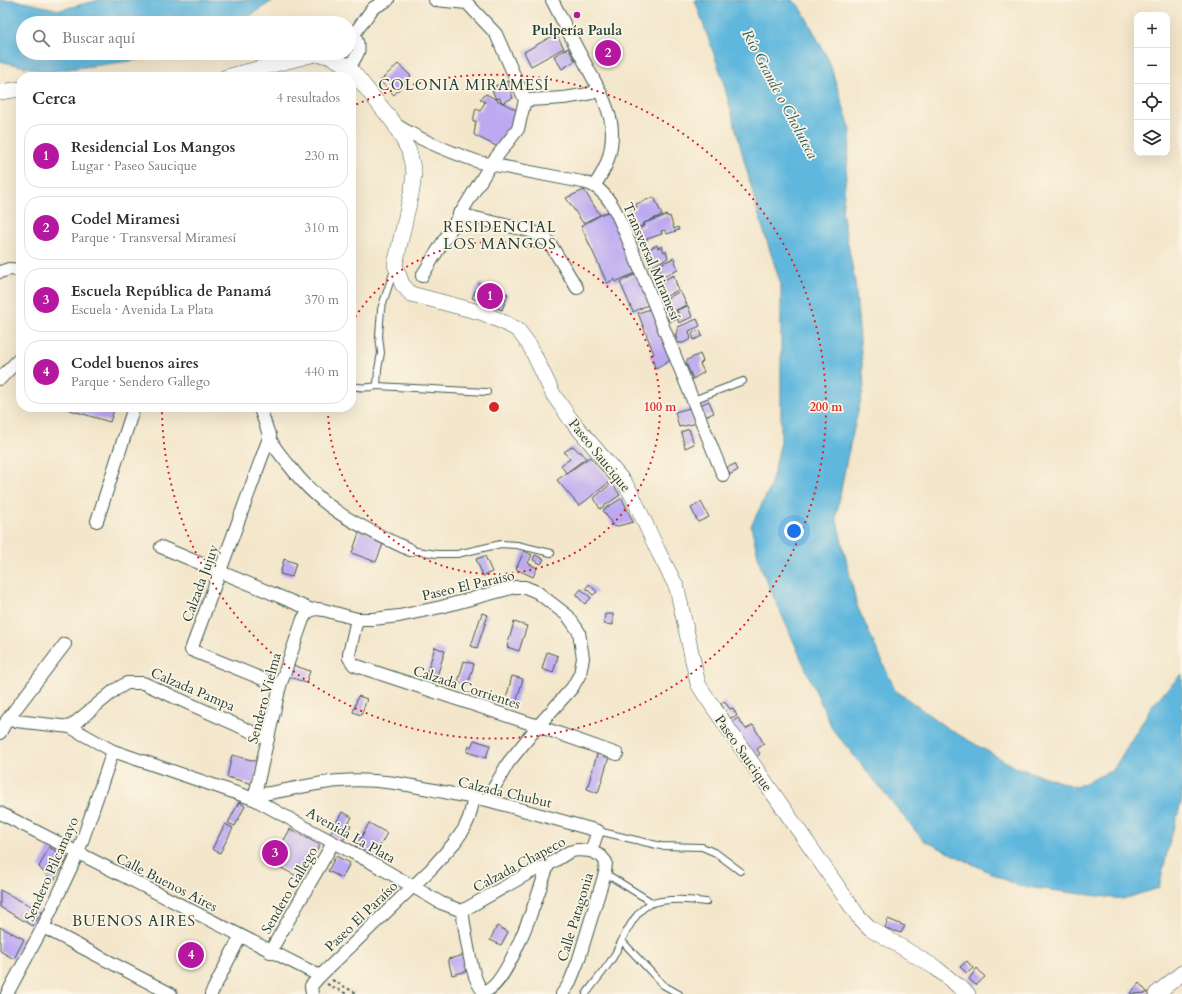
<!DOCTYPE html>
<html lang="es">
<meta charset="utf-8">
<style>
:root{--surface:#fff;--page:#f2f2f3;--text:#2b2b33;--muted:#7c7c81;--line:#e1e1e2;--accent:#b5179e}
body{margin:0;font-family:Cardo,serif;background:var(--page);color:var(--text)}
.controls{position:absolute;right:12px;top:12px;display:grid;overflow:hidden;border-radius:8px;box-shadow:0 4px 16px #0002}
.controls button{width:36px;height:36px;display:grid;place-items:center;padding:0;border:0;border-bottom:1px solid var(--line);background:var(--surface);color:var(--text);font:20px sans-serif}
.you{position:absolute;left:794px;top:531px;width:14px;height:14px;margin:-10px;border:3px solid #fff;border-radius:50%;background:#1a73e8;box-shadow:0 0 0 6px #1a73e833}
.badge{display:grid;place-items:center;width:26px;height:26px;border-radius:50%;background:var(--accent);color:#fff;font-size:13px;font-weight:700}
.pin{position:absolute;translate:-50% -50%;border:2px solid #fff;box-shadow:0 1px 4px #0006}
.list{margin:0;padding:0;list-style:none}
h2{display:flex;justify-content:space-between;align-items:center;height:52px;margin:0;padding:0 16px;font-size:17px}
h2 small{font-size:13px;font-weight:400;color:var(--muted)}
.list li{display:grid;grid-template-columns:26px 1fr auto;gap:12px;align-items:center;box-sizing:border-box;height:64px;margin:0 8px 8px;padding:0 8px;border:1px solid var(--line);border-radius:16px}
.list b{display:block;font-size:15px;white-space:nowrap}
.list p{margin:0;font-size:13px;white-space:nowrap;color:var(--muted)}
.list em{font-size:13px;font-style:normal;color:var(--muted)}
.icon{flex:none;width:22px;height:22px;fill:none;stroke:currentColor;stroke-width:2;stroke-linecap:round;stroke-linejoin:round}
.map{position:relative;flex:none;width:1182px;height:994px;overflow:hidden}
.search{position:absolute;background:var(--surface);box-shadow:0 4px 16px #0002;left:16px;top:16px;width:340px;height:44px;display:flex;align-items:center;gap:10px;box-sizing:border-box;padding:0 14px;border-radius:22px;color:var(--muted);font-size:15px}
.panel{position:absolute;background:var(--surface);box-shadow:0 4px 16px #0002;left:16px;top:72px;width:340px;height:340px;border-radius:16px}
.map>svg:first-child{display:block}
.water{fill:#60b7dd;stroke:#407a88}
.building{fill:#bca9f1}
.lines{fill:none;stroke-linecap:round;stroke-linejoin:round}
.service-casing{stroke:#3f564b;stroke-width:8}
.minor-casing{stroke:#3f564b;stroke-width:14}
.tertiary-casing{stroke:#3f564b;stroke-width:16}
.path{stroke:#3f564b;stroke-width:2;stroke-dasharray:3 3;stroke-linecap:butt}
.service{stroke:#fff;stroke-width:6}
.minor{stroke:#fff;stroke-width:12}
.tertiary{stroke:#fff;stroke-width:15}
.ring{fill:none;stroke:#d62828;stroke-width:2;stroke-dasharray:2 4}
.poi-dot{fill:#b5179e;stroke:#fcf5e5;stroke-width:1.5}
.labels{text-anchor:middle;stroke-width:3.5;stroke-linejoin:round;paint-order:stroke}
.poi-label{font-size:14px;font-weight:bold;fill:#1f3d34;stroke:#fcf5e5}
.street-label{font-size:14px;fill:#1f3d34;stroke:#fcf5e5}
.neighbourhood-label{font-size:15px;letter-spacing:1px;fill:#1f3d34;stroke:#fcf5e5}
.water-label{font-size:15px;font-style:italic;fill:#2f5c5e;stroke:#fcf5e5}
.centre{fill:#d62828;stroke:#fcf5e5;stroke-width:2}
.ring-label{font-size:12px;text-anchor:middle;font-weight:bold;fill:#d62828;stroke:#fcf5e5;stroke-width:3.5;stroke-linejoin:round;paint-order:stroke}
</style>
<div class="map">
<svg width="1182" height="994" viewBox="0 0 1182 994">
<rect width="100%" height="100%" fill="#fcf5e5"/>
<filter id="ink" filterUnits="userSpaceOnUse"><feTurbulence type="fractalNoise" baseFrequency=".025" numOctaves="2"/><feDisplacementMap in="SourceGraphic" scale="8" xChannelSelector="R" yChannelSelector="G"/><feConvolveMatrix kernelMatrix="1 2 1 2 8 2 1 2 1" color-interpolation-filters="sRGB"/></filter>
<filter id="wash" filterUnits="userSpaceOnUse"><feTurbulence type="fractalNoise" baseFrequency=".012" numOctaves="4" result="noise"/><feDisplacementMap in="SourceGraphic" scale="16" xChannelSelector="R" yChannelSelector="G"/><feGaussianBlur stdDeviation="0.9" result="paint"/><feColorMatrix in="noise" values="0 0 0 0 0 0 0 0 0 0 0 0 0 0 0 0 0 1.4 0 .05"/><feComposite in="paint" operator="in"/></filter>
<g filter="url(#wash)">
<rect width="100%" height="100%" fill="#f3e6cb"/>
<!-- water -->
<g class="water">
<polygon points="0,0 14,0 60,10 99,0 274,0 238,23 23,23 23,53 175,53 168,56 46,72 0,61"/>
<polygon points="695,0 793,0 801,8 829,61 851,131 842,211 855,282 864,386 847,458 836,517 857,606 895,690 947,728 1015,767 1076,787 1113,770 1154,703 1182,674 1182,799 1168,848 1159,888 1123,899 1018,886 923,840 833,730 761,568 751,526 770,488 781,442 781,285 759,216 722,77"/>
</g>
<g id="blocks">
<!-- building -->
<g class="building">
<polygon points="556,34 564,48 531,66 524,52"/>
<polygon points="568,48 575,61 562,69 554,56"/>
<polygon points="398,64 411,76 394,95 380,81"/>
<polygon points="507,81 513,98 502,103 500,98 496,99 491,88"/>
<polygon points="486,94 518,111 515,127 498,147 474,135 476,121 473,121 476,108 480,111 485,102 480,99"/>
<polygon points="584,190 600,215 583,223 566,198"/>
<polygon points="654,197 662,215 642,224 644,225 634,229 630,220 634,219 631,210 635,209 637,207 636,204"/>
<polygon points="614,211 638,272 615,282 615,279 607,283 581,226 604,213"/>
<polygon points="667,215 668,217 670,216 674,229 678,227 679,230 667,234 665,230 661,231 662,234 638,242 634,230 645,226 644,223"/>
<polygon points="657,245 658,248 662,246 664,252 666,251 668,258 650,267 644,251"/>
<polygon points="674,258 678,270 662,277 658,265"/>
<polygon points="638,273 650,304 633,312 620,282"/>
<polygon points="674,275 678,290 663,298 662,295 659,297 657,294 660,293 660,290 656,291 654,287 659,284 658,283"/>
<polygon points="479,283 508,294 502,310 472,298"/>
<polygon points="680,291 687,305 676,310 678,314 677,310 688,306 692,317 679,323 677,318 668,323 667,321 672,317 666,320 660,303"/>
<polygon points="653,308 672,359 656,369 650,355 654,354 638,313"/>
<polygon points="697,319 700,326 689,331 691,339 683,343 678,343 675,334 678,332 678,327"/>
<polygon points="700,330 702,336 694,340 692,333"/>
<polygon points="700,354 703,361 700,364 704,372 693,379 686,363 687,362 687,360"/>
<polygon points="709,401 714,413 704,417 700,405"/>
<polygon points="60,407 115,407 110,422"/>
<polygon points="693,407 698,423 679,427 675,412"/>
<polygon points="689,429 694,444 685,448 681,432"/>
<polygon points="573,446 579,452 581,452 586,458 566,473 561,465 570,459 564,452"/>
<polygon points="590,457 611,481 579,506 557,480"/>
<polygon points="735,464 738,470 729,475 726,468"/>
<polygon points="612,483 620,495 600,509 594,498"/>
<polygon points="622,498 633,522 614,527 603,510"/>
<polygon points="701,502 709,517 698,522 691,508"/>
<polygon points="360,530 385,539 376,562 352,553"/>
<polygon points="524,551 532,555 528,563 537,568 533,577 516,569"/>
<polygon points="535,555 544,559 541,564 533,560"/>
<polygon points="485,556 492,572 483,576 476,559"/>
<polygon points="284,559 296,563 292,577 280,574"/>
<polygon points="589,584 597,592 593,595 586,588"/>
<polygon points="581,589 591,598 585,604 576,595"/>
<polygon points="482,613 488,615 477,648 471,646"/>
<polygon points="605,614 613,614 613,625 604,624"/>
<polygon points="514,622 527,626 519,651 507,647"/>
<polygon points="435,647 445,651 436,679 426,676"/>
<polygon points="547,652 558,656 553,673 542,669"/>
<polygon points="464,661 474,664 468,685 458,682"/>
<polygon points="290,664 310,671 306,683 286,675"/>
<polygon points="512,676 523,679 515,706 505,703"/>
<polygon points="358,696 367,699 361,715 353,712"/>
<polygon points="724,701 730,709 733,708 737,716 730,718 721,704"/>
<polygon points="738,718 746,729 753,725 764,744 757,749 760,754 753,759 729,724"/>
<polygon points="474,740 490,745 486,758 467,752 469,746 471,747"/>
<polygon points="597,754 609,757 598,793 587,789"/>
<polygon points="232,755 259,762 253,784 227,777"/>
<polygon points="239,802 245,806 235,826 228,823"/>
<polygon points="342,812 352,817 348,824 351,825 343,841 330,834"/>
<polygon points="369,823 387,833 374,857 356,847"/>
<polygon points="225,824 233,828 220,853 212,849"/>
<polygon points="290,829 320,845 302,879 272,863"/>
<polygon points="49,847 68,858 53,882 39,867"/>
<polygon points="336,856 350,863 342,878 328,871"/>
<polygon points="0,890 42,912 33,926 0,907"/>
<polygon points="888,919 905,926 901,933 885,928"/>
<polygon points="497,926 508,932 501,945 490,940"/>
<polygon points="0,927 24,939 14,959 0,951"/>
<polygon points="465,955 468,971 452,975 448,959"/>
<polygon points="967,961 973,968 967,973 960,967"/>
<polygon points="977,968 985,977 976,985 969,979"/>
<polygon points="1139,983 1148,993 1130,994"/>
</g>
</g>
</g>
<g filter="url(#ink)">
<use href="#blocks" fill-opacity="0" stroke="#3f564b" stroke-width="1"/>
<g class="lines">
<!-- service casing -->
<g class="service-casing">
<g id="service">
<polyline points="394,270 381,309 379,336 381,353 378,369 377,386 487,392"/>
<path d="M351 385C360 389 368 388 377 386"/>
<polyline points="693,400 743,381"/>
<polyline points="410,550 437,554 457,554 501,544 517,545 551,553"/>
<polyline points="598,831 661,846 702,847 716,853 740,871"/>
<path d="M605 873 653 903C671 898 688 900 706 902"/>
<polyline points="622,941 663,985 679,994"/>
<path d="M586 994C594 983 604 971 612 959 622 943 633 909 653 903"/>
</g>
</g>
<!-- minor casing -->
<g class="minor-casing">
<g id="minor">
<path d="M552 0C563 22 574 43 586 65 596 84 612 110 612 132 612 154 606 169 594 186"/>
<path d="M349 67C359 53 362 51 354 34L373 8 388 0"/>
<path d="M525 100C553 99 572 99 599 91"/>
<path d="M395 124C421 141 450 152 479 162L582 182C586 183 590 184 594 186 612 197 619 219 627 237L723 475"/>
<polyline points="459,214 534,232 549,242 577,288"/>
<polyline points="0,272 9,269 21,270"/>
<polyline points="422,276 491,164 518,129 525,100 496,34 467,3 435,0"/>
<polyline points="0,379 21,357"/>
<path d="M259 407C265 419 267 433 273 444 277 451 283 458 288 464 322 510 359 526 410 550"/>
<polyline points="270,435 191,650 280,686"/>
<polyline points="97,521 134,407"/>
<polyline points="161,547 312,610 317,609 324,610 357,619 373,619 399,616 441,607 515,587 525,587 537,592 568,616 579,632 583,658 580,674 572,688 538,726 508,763 487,800"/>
<polyline points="357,619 349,654 349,658 354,665 538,726 617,754"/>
<path d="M7 720 70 727 113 751 254 799 310 830 376 865 441 903 462 911C465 927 471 984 484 991 507 991 541 886 548 865"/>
<polyline points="70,727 115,690 127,683 143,683 268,739"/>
<polyline points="0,733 7,720 65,644"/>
<path d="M255 795C284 792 312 783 340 781 386 777 430 790 474 798L487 800 598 831 591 851 601 856 606 862 605 873 578 962 569 984 562 994"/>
<polyline points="254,799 280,686 303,619 307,613 312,610"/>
<polyline points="0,813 320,976"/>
<polyline points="462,911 529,873 548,865 569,852 577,850 591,851"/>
<polyline points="43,927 171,994"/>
<polyline points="270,952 333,843"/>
<polyline points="7,994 43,927 78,853 113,751"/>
<polyline points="211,994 240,937"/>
<polyline points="312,994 311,986 320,976 431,869 455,842 464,829 469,818 474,798"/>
</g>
</g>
<!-- tertiary casing -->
<g class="tertiary-casing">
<g id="tertiary">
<polyline points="226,77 315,54 330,56 349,67 394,123 409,151 414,173 412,190 395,265 402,284 411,294 483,313 507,324 518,330 530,346 553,394 571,420 624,482 632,495 658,551 677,588 698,684 707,698 858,916 870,928 936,968 968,994"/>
<polyline points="0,92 21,89"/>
<polyline points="1156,994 1182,973"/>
</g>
</g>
<!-- path -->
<g class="path">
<polyline points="332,980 358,994"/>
<polyline points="327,984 347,994"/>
</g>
<!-- service -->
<use href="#service" class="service"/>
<!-- minor -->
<use href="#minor" class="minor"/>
<!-- tertiary -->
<use href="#tertiary" class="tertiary"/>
</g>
</g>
<!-- distance rings -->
<g class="ring">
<path d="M352 322A166 166 0 1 1 328 408"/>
<path d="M351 107A332 332 0 1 1 162 407"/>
</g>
<!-- markers -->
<circle class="poi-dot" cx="577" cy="15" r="4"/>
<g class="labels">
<!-- poi labels -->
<g class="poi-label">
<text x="577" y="35">Pulpería Paula</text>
</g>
<!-- street labels -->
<g class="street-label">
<text transform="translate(652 261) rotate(67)" y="5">Transversal Miramesí</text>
<text transform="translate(600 455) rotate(51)" y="5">Paseo Saucique</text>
<text transform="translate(200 583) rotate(-70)" y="5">Calzada Jujuy</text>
<text transform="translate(468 585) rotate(-13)" y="5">Paseo El Paraíso</text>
<text transform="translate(467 687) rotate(18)" y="5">Calzada Corrientes</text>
<text transform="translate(193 689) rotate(23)" y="5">Calzada Pampa</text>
<text transform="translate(264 698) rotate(-75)" y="5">Sendero Vielma</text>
<text transform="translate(744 753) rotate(55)" y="5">Paseo Saucique</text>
<text transform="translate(505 792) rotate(13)" y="5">Calzada Chubut</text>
<text transform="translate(351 835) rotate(29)" y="5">Avenida La Plata</text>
<text transform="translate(519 864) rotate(-28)" y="5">Calzada Chapeco</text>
<text transform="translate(51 869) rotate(-66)" y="5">Sendero Pilcamayo</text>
<text transform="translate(167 882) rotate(27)" y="5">Calle Buenos Aires</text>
<text transform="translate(289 890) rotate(-60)" y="5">Sendero Gallego</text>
<text transform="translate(361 916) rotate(-44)" y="5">Paseo El Paraíso</text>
<text transform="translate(575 917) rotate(-73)" y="5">Calle Patagonia</text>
</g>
<!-- neighbourhood labels -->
<g class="neighbourhood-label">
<text x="464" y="90">COLONIA MIRAMESÍ</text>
<text x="500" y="232">RESIDENCIAL<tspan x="500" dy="17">LOS MANGOS</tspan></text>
<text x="134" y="926">BUENOS AIRES</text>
</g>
<!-- water labels -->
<g class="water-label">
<text transform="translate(780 94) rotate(62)" y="5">Río Grande o Choluteca</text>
</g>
</g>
<circle cx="494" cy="407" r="6" class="centre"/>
<g class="ring-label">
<text x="660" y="411">100 m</text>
<text x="826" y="411">200 m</text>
</g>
</svg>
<div class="controls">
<button>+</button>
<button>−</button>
<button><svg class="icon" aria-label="locate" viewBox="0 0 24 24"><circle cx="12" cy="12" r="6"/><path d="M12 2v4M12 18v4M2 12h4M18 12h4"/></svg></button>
<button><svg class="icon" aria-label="layers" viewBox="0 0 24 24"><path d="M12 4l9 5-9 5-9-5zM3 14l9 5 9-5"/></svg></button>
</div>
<div class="you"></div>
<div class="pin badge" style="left:490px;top:296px">1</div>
<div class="pin badge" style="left:608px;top:53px">2</div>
<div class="pin badge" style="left:275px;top:853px">3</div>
<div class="pin badge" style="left:191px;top:955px">4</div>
<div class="search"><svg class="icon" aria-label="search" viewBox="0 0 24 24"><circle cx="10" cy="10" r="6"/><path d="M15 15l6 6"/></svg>Buscar aquí</div>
<section class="panel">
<h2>Cerca<small>4 resultados</small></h2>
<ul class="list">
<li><span class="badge">1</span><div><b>Residencial Los Mangos</b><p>Lugar · Paseo Saucique</p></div><em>230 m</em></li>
<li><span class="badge">2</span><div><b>Codel Miramesi</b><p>Parque · Transversal Miramesí</p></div><em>310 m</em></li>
<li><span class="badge">3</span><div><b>Escuela República de Panamá</b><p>Escuela · Avenida La Plata</p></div><em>370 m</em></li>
<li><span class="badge">4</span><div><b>Codel buenos aires</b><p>Parque · Sendero Gallego</p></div><em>440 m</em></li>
</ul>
</section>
</div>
